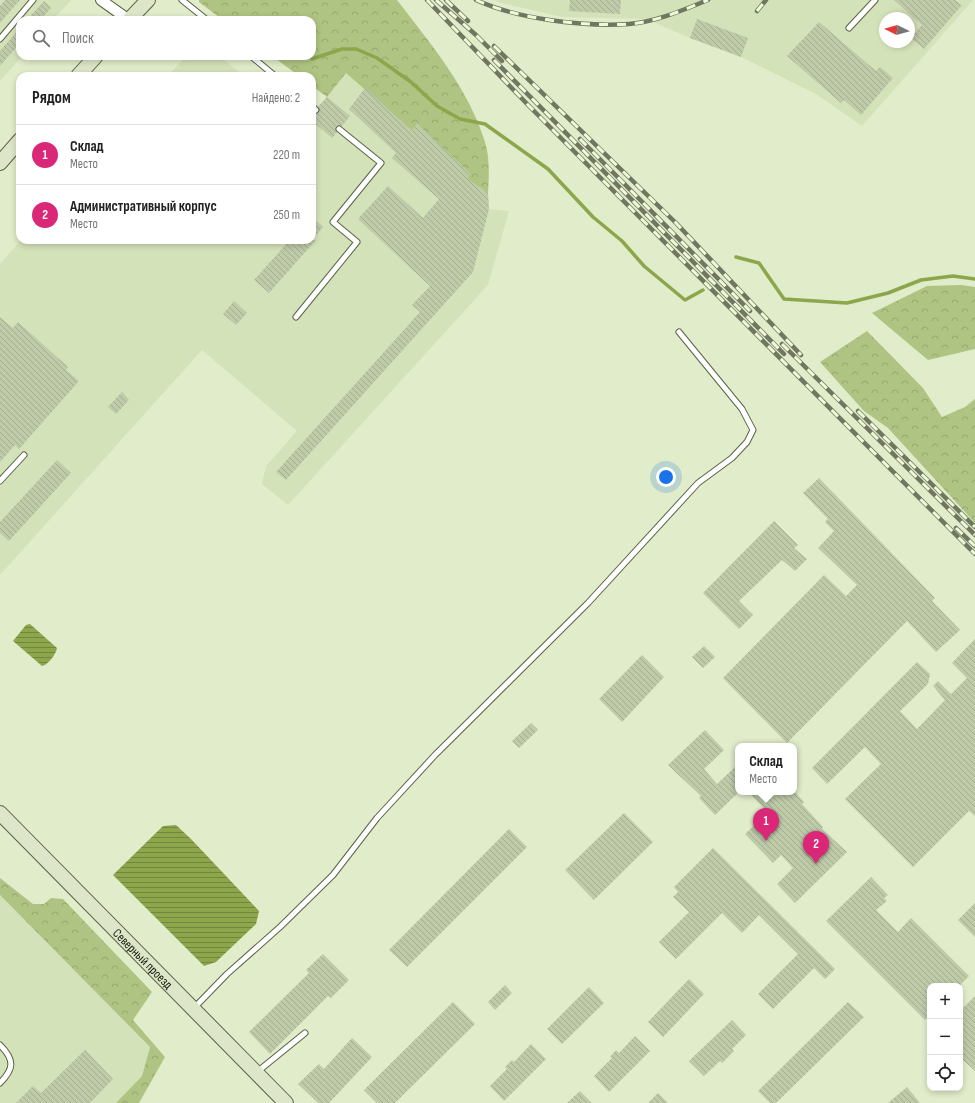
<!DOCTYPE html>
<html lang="ru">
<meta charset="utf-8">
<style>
:root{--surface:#fff;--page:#f6f6f6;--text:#222;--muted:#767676;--line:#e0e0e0;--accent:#db2777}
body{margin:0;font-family:"Sofia Sans Condensed",sans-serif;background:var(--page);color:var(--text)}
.controls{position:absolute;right:12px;bottom:12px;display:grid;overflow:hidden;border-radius:8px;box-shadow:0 2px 6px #0003}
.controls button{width:36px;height:36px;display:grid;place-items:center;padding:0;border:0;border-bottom:1px solid var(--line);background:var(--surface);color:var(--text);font:20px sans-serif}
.compass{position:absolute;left:879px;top:12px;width:36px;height:36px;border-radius:50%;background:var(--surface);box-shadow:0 2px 6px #0003;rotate:275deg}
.you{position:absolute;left:666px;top:477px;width:14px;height:14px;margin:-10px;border:3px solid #fff;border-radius:50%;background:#1a73e8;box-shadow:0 0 0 6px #1a73e833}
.badge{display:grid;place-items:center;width:26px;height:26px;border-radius:50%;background:var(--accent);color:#fff;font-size:13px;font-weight:700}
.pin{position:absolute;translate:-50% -33px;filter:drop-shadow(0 1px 2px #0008)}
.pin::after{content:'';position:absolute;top:21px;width:14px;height:12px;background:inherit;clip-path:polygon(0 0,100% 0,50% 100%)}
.popup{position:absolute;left:735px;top:743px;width:62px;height:52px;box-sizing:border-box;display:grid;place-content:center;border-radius:8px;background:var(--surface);filter:drop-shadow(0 1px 3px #0005);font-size:13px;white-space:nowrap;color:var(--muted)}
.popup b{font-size:15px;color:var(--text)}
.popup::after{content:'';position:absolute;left:50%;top:100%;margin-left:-8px;border:8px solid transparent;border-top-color:var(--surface)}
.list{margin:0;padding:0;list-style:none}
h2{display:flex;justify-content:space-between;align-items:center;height:52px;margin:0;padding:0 16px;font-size:17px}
h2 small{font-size:13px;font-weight:400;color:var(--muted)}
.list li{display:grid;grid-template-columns:26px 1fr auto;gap:12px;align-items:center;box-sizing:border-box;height:60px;padding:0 16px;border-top:1px solid var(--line)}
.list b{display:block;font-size:15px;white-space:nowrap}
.list p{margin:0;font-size:13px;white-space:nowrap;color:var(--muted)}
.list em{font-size:13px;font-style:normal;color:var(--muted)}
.icon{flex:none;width:22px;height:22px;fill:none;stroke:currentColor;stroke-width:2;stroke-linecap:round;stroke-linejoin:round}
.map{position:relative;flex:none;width:975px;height:1103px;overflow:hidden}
.search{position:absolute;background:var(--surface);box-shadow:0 2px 6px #0003;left:16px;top:16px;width:300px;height:44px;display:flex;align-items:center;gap:10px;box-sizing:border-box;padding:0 14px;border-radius:12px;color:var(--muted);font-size:15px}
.panel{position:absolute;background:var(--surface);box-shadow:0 2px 6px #0003;left:16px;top:72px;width:300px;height:172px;border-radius:12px}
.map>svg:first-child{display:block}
.built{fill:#d4e2b9;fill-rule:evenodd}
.forest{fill:url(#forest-crowns)}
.water{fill:url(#water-rules)}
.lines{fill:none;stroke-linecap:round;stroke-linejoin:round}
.stream{stroke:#8da64c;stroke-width:3.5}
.building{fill:url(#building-back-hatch)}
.lane-casing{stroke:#596345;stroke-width:7}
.street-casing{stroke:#596345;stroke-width:12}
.secondary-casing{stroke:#596345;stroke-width:16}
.lane{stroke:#fff;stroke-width:5}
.street{stroke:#fff;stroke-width:10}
.secondary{stroke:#dee6c9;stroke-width:14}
.rail-casing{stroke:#707760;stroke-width:4.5}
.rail{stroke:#eefad7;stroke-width:3;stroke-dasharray:9;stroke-linecap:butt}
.labels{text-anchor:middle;stroke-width:3;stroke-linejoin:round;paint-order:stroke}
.street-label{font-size:13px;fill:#14180b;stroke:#eefad7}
</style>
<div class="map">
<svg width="975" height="1103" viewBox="0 0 975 1103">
<defs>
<pattern id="forest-crowns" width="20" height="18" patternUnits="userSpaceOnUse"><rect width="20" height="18" fill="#afc482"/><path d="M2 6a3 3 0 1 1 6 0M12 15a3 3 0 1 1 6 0" fill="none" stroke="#96a86f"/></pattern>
<pattern id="water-rules" width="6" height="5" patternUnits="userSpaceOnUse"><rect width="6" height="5" fill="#8da64c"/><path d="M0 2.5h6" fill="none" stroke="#72863d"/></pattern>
<pattern id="building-back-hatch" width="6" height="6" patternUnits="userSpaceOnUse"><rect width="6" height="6" fill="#bfcaa9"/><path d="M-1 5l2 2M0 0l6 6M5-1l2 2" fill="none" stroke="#a3ad90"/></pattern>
</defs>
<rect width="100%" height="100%" fill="#e1ecca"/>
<!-- built -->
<g class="built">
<polygon points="0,0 71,0 53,20 20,20 20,56 22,56 0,81"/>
<path d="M495 0H973L862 126 816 94 741 57 690 38 646 19 562 17 501 3ZM885 18H909V42H885Z"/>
<polygon points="186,56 219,56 244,76 168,76"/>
<polygon points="346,73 412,131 417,124 470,174 488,193 489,209 509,211 488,285 288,505 262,484 266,466 297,431 202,350 0,575 0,264 21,240 312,240 312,115"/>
<polygon points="0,895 150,1047 142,1076 116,1103 0,1103"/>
</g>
<!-- forest -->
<g class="forest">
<path d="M199 0H397C430 43 469 89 485 142 490 158 489 177 488 193L467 179 470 174 417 124 412 131 346 73 327 97 312 86V76H299L272 56H312V20H223L199 2Z"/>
<polygon points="961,285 975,287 975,349 928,360 872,313 927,286"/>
<polygon points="867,331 923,388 942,417 965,407 975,399 975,523 888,428 864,411 820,362"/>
<polygon points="0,878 33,904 44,904 51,898 63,899 152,992 133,1020 165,1057 139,1103 116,1103 142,1076 150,1047 0,895"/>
</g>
<!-- water -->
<g class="water">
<path d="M30 624 57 648C56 654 49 664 42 666L13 641 26 625Z"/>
<polygon points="176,825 192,840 259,911 256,924 216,962 204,966 113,875 163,826"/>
</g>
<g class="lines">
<!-- stream -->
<g class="stream">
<polyline points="312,59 342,49 356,49 377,58 411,82 437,106 460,119 485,124 548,169 593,217 622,241 644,266 685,300 703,290"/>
<polyline points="736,257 759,263 784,299 847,303 888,293 921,280 953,276 975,279"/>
</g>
</g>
<!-- building -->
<g class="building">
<polygon points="5,0 20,0 0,23 0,6"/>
<polygon points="570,0 621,0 620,14 569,11"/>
<polygon points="894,0 955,0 962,5 924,49 911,38 922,25"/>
<polygon points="44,1 51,8 40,20 27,20"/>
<polygon points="697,19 748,38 741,57 690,38"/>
<polygon points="819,22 876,71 880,67 893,78 861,115 844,100 841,103 787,56"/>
<polygon points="20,28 20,43 0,66 0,51"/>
<polygon points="365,88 412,131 417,124 470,174 467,179 488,193 489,209 473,272 286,480 276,472 420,312 412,305 430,286 358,219 388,186 423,218 439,199 392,158 396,153 349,109"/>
<polygon points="327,97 350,116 342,126 336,126 337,132 332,138 312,121 312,115 319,113 318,107"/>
<polygon points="312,217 323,227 312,240 316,240 269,293 254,280 290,240 312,240"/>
<polygon points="234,301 247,313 236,325 223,314"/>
<polygon points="0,317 13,328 18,322 68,367 66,370 79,381 19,449 15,445 0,462"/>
<polygon points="122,392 129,400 116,414 108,407"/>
<polygon points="57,460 71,473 9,541 0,533 0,522"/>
<polygon points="819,478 935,598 932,601 960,630 936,652 907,621 787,743 723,678 824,575 846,596 857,585 818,548 834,531 825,522 828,519 803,493"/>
<polygon points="774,521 798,545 794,548 807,559 795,571 782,560 739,601 753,615 739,629 703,593"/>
<polygon points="975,639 975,816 969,811 913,867 845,799 881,764 865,747 827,784 812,768 917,662 930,674 928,684 900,711 917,729 945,700 933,686 938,681 951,694 967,678 952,663"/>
<polygon points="704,646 715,657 703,668 692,657"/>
<polygon points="642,655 664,677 622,722 599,699"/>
<polygon points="531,723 538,730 519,748 512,741"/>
<polygon points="705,730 724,750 704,769 717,784 738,764 738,793 715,815 699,798 701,796 668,765"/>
<polygon points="748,792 795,792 804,802 802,804 823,827 822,829 847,852 795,903 777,884 793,868 781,855 773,863 745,834 768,812"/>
<polygon points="624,813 653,842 594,900 565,870"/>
<polygon points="509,829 527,847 407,967 389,950"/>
<polygon points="713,848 835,969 825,979 814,968 773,1009 758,994 798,954 759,915 742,933 722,913 676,959 659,942 689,912 673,897 678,892 674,887"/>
<polygon points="871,877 888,895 884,898 887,901 876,910 898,932 911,918 969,976 959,986 930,986 930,1015 925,1020 826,921"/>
<polygon points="975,903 975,937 958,920"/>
<polygon points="323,954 349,980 331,998 328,996 270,1054 249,1032 309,973 306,970"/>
<polygon points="689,979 704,994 663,1037 648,1022"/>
<polygon points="505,985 512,993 495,1010 488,1002"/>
<polygon points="589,987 604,1003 562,1044 547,1029"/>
<polygon points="975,996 975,1071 960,1057 960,1011"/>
<polygon points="453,1002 475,1024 395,1103 377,1103 364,1090"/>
<polygon points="848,1002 864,1017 776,1103 770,1103 758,1091"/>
<polygon points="732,1020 746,1035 732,1049 734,1051 722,1063 720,1061 704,1076 689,1061"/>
<polygon points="635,1036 650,1051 609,1092 594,1076 612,1058 610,1057 616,1050 619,1053"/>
<polygon points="352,1038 372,1057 329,1103 318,1103 298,1084 319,1064 324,1069"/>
<polygon points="531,1044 546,1059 504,1101 490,1086 507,1069 505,1067 512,1060 514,1062"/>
<polygon points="85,1050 113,1079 90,1103 16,1103 33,1086 41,1093"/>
<polygon points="907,1087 920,1103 888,1103"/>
<polygon points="580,1091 592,1103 567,1103"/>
<polygon points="658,1093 668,1103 648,1103"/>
</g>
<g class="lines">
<!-- lane casing -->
<g class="lane-casing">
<g id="lane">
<polyline points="182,0 207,20"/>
<polyline points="849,28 875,0"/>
<polyline points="0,39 33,0"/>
<polyline points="251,56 275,76"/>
<polyline points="312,106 316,110"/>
<polyline points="296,317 357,242 333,222 381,163 339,129"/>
<polyline points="0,481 24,455"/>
<polyline points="194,1008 227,974 280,927 333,875 377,818 435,755 588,603 698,483 732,458 747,442 753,430 742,409 679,332"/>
<path d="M0 1045C15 1060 14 1069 0 1083"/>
<polyline points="257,1072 305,1033"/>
</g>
</g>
<!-- street casing -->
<g class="street-casing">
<polyline id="street" points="101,0 129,20"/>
</g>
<!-- secondary casing -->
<g class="secondary-casing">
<g id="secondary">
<polyline points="129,20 148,0"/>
<polyline points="78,76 96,56"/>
<polyline points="0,163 20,140"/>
<path id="s1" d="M0 813 286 1103"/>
</g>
</g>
<!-- lane -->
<use href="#lane" class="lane"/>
<!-- street -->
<use href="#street" class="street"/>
<!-- secondary -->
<use href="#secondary" class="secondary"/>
<!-- rail casing -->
<g class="rail-casing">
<g id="rail">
<polyline points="427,0 530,107 975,554"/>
<polyline points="436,0 476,35 502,61"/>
<polyline points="446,0 468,21"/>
<path d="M476 0C517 19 584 27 629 24 656 22 683 10 708 0"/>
<polyline points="757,11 766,0"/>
<polyline points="494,46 676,223 801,355"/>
<polyline points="494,60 784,354"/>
<polyline points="580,139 750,311"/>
<polyline points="782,344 975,535"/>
<polyline points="858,411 975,527"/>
<polyline points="956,528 975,546"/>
</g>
</g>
<!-- rail -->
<use href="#rail" class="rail"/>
</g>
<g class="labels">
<!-- street labels -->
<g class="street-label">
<text dy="5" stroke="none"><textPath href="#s1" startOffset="204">Северный проезд</textPath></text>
</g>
</g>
</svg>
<div class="controls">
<button>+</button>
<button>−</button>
<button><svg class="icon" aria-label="locate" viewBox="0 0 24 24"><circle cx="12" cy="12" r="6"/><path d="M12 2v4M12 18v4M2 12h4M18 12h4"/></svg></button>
</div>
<svg class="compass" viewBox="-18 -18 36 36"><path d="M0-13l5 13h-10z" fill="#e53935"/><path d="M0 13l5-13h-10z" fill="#767676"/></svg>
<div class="you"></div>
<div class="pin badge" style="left:766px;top:841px">1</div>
<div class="popup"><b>Склад</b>Место</div>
<div class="pin badge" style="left:816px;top:864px">2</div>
<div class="search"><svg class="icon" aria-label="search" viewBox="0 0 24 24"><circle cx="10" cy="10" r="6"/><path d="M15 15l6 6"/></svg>Поиск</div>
<section class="panel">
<h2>Рядом<small>Найдено: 2</small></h2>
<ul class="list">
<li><span class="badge">1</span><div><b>Склад</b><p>Место</p></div><em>220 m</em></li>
<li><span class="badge">2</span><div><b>Административный корпус</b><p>Место</p></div><em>250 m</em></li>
</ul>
</section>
</div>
